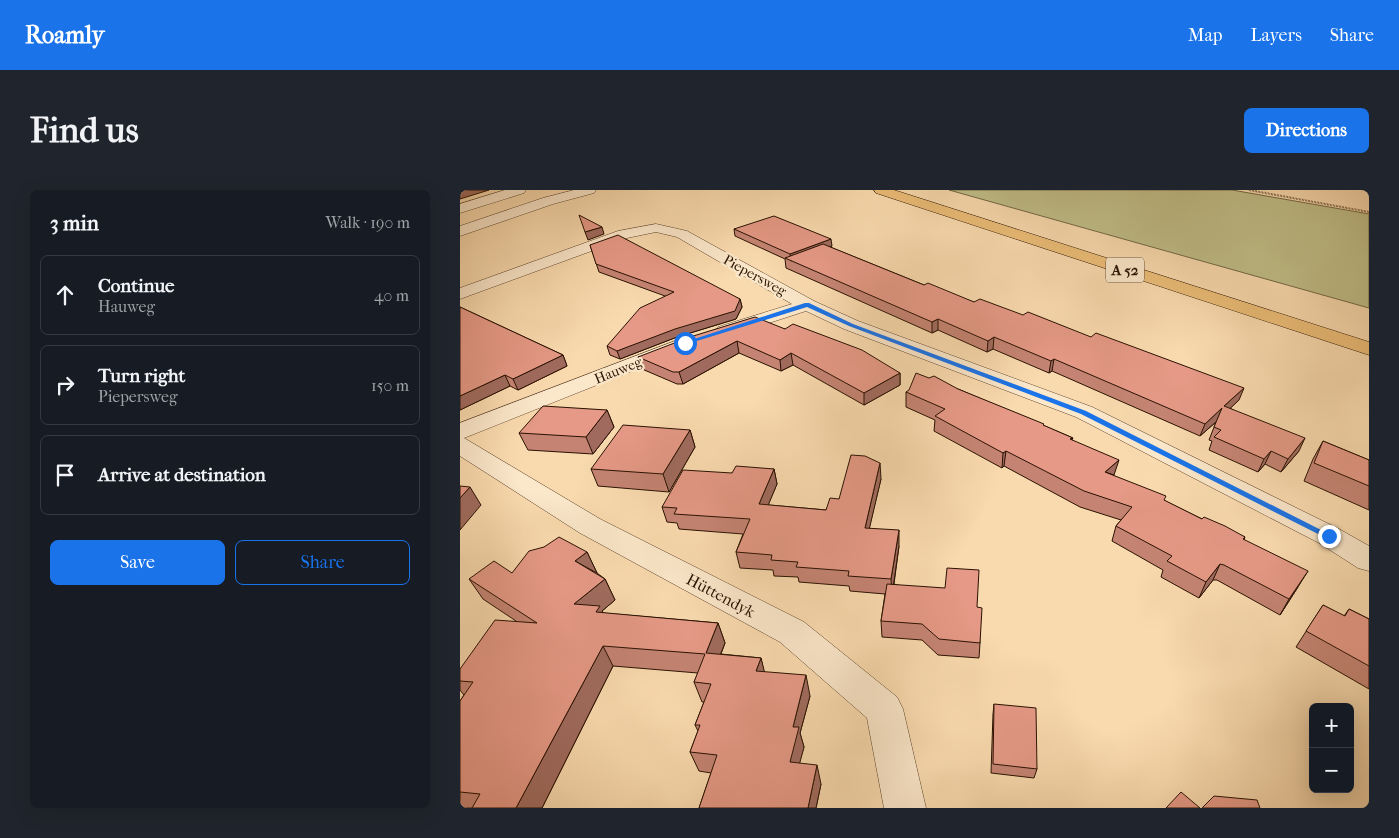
<!DOCTYPE html>
<meta charset="utf-8">
<style>
:root{--surface:#171b24;--page:#20242c;--text:#f1f3f6;--muted:#9ea1a6;--line:#363941;--accent:#1a73e8}
body{margin:0;font-family:"IM FELL French Canon",serif;background:var(--page);color:var(--text)}
.controls{position:absolute;right:15px;bottom:15px;display:grid;overflow:hidden;border-radius:8px;box-shadow:0 5px 20px #0002}
.controls button{width:45px;height:45px;display:grid;place-items:center;padding:0;border:0;border-bottom:1px solid var(--line);background:var(--surface);color:var(--text);font:25px sans-serif}
.stop{position:absolute;width:15px;height:15px;margin:-11px;border:4px solid #1a73e8;border-radius:50%;background:#fff}
.stop.end{background:#1a73e8;border-color:#fff;box-shadow:0 1px 5px #0008}
.list{margin:0;padding:0;list-style:none}
h2{display:flex;justify-content:space-between;align-items:center;height:65px;margin:0;padding:0 20px;font-size:21px}
h2 small{font-size:16px;font-weight:400;color:var(--muted)}
.list li{display:grid;grid-template-columns:32px 1fr auto;gap:15px;align-items:center;box-sizing:border-box;height:80px;margin:0 10px 10px;padding:0 10px;border:1px solid var(--line);border-radius:8px}
.list b{display:block;font-size:19px;white-space:nowrap}
.list p{margin:0;font-size:16px;white-space:nowrap;color:var(--muted)}
.list em{font-size:16px;font-style:normal;color:var(--muted)}
.actions{display:flex;gap:10px;padding:15px 20px}
.actions a{flex:1;padding:11px 0;border:1px solid var(--accent);border-radius:8px;text-align:center;font-size:18px;color:var(--accent)}
.actions .main{background:var(--accent);color:#fff}
.icon{flex:none;width:28px;height:28px;fill:none;stroke:currentColor;stroke-width:2;stroke-linecap:round;stroke-linejoin:round}
.map{position:relative;flex:none;width:909px;height:618px;overflow:hidden;border-radius:8px}
header{display:flex;align-items:center;gap:30px;box-sizing:border-box;height:70px;padding:0 25px;background:var(--accent);color:#fff}
header strong{font-size:24px}
nav{display:flex;gap:28px;margin-inline-start:auto;font-size:18px}
.intro{display:flex;align-items:center;justify-content:space-between;box-sizing:border-box;height:120px;padding:0 30px}
h1{margin:0;font-size:35px}
.button{padding:12px 22px;border-radius:8px;background:var(--accent);color:#fff;font-size:18px;font-weight:700}
main{display:flex;gap:30px;padding:0 30px}
aside{flex:1;background:var(--surface);border-radius:8px;box-shadow:0 5px 20px #0002}
.map>svg:first-child{display:block}
.green{fill:#c0be88;stroke:#746844}
.lines{fill:none;stroke-linecap:round;stroke-linejoin:round}
.minor-casing{stroke:#5d432c;stroke-width:1}
.tertiary-casing{stroke:#5d432c;stroke-width:1}
.motorway-casing{stroke:#291101;stroke-width:1}
.path{stroke:#291101;stroke-width:2;stroke-dasharray:0.5 1;stroke-linecap:butt}
.minor{fill:#fbe7ca;fill-rule:evenodd}
.tertiary{fill:#fbe7ca;fill-rule:evenodd}
.motorway{fill:#ecbd77;fill-rule:evenodd}
.wall{fill:#c58473;stroke:#291101}
.shaded-wall{fill:#a06b5e;stroke:#291101}
.building{fill:#e59986;stroke:#291101}
.route{fill:#1a73e8}
.labels{text-anchor:middle;stroke-width:4.5;stroke-linejoin:round;paint-order:stroke}
.far-street-label{font-size:14px;fill:#291101;stroke:#fbe7ca}
.shield{fill:#fbe7ca;stroke:#68513d;stroke-width:1}
.shield-label{font-size:15px;font-weight:bold;fill:#291101}
.street-label{font-size:16px;fill:#291101;stroke:#fbe7ca}
</style>
<header>
<strong>Roamly</strong>
<nav><a>Map</a><a>Layers</a><a>Share</a></nav>
</header>
<div class="intro"><h1>Find us</h1><a class="button">Directions</a></div>
<main>
<aside>
<h2>3 min<small>Walk · 190 m</small></h2>
<ul class="list">
<li><svg class="icon" aria-label="ahead" viewBox="0 0 24 24"><path d="M12 20V5M6 11l6-6 6 6"/></svg><div><b>Continue</b><p>Hauweg</p></div><em>40 m</em></li>
<li><svg class="icon" aria-label="right" viewBox="0 0 24 24"><path d="M7 20v-9h11M14 6l5 5-5 5"/></svg><div><b>Turn right</b><p>Piepersweg</p></div><em>150 m</em></li>
<li><svg class="icon" aria-label="arrive" viewBox="0 0 24 24"><path d="M6 21V4h12l-3 4 3 4H6"/></svg><div><b>Arrive at destination</b></div></li>
</ul>
<div class="actions"><a class="main">Save</a><a>Share</a></div>
</aside>
<div class="map">
<svg width="909" height="618" viewBox="0 0 909 618">
<rect width="100%" height="100%" fill="#f9daae"/>
<filter id="stains"><feTurbulence type="fractalNoise" baseFrequency=".004" numOctaves="4"/><feColorMatrix values="0 0 0 0 .2 0 0 0 0 .09 0 0 0 0 .02 0 0 0 .5 -.17"/></filter>
<radialGradient id="worn" r=".72"><stop offset=".6" stop-color="#630" stop-opacity="0"/><stop offset="1" stop-color="#630" stop-opacity=".3"/></radialGradient>
<!-- green -->
<polygon class="green" points="489,0 772,0 909,24 909,118"/>
<g class="lines">
<!-- minor casing -->
<g class="minor-casing">
<g id="minor">
<polygon points="45,0 66,0 64,3 0,23 0,14"/>
<polygon points="196,34 227,41 354,111 398,131 632,217 879,339 909,356 909,381 898,378 859,353 616,227 384,139 346,121 272,145 265,147 258,145 255,141 258,137 332,114 217,47 196,42 167,48 0,109 0,98 158,41"/>
<polygon points="215,151 222,153 225,157 222,161 4,248 140,329 344,432 437,507 443,519 466,618 424,618 407,528 320,452 120,343 0,266 0,233"/>
</g>
</g>
<!-- tertiary casing -->
<g class="tertiary-casing">
<polygon id="tertiary" points="114,0 136,0 134,3 93,14 0,46 0,36 83,8"/>
</g>
<!-- motorway casing -->
<g class="motorway-casing">
<polygon id="motorway" points="414,0 434,0 909,152 909,165 416,3"/>
</g>
<!-- path -->
<polyline class="path" points="789,0 909,22"/>
<!-- minor -->
<use href="#minor" class="minor"/>
<!-- tertiary -->
<use href="#tertiary" class="tertiary"/>
<!-- motorway -->
<use href="#motorway" class="motorway"/>
</g>
<!-- wall -->
<g class="wall">
<polygon points="274,39 372,56 370,57 464,95 514,112 779,210 770,218 839,261 821,282 805,274 798,282 749,260 752,251 749,250 756,232 740,246 592,181 589,183 533,159 527,162 478,140 472,143 326,78 325,69 275,46"/>
<polygon points="130,55 280,109 282,117 276,129 217,147 160,169 150,165 147,156 205,106 139,82"/>
<polygon points="0,117 103,165 107,176 58,200 50,196 0,220"/>
<polygon points="325,139 440,183 440,195 404,215 333,175 321,181 279,163 223,194 217,194 182,179 178,167"/>
<polygon points="498,199 613,248 612,250 654,286 742,329 785,347 784,350 838,397 820,425 757,390 753,390 739,408 701,387 703,380 652,351 656,336 661,330 620,317 544,276 542,278 474,241 475,230 446,217 446,202"/>
<polygon points="147,220 154,237 133,264 68,260 59,243"/>
<polygon points="230,240 235,257 209,302 138,296 131,279"/>
<polygon points="863,251 909,270 909,320 844,291 853,269"/>
<polygon points="314,279 317,294 308,315 366,320 379,309 421,289 409,338 439,356 434,394 517,417 520,453 519,468 478,465 462,450 422,447 421,431 425,404 390,401 389,396 339,392 338,387 314,386 313,380 280,378 276,362 283,344 219,339 217,333 207,332 202,317 272,283"/>
<polygon points="127,362 137,383 145,389 155,410 142,421 143,423 258,433 265,453 261,464 301,468 304,482 350,506 340,543 344,557 339,573 361,594 356,618 239,618 251,583 239,581 230,562 238,541 235,535 244,512 242,512 234,492 238,483 153,476 82,618 0,618 0,511 4,505 0,500 0,479 56,431 23,409 9,389 52,383"/>
<polygon points="863,415 884,426 889,419 909,429 909,499 836,457"/>
<polygon points="534,514 577,579 574,588 531,583 533,524"/>
</g>
<!-- shaded-wall -->
<g class="shaded-wall">
<polygon points="4,0 29,0 0,9 0,1"/>
<polygon points="142,37 144,44 128,50 125,42"/>
<polygon points="371,49 372,56 331,71 330,64"/>
<polygon points="280,109 282,117 276,129 217,147 160,169 157,161"/>
<polygon points="478,129 478,140 472,143 472,132"/>
<polygon points="534,147 533,159 527,162 528,151"/>
<polygon points="277,151 279,163 223,194 219,182"/>
<polygon points="331,163 333,175 321,181 320,170"/>
<polygon points="103,165 107,176 58,200 53,189"/>
<polygon points="594,169 592,181 589,183 591,171"/>
<polygon points="440,183 440,195 404,215 404,203"/>
<polygon points="45,185 50,196 0,220 0,206"/>
<polygon points="784,198 779,210 759,229 764,216"/>
<polygon points="762,218 757,231 740,246 745,234"/>
<polygon points="147,220 154,237 133,264 126,247"/>
<polygon points="230,240 235,257 209,302 203,284"/>
<polygon points="845,248 839,261 821,282 828,269"/>
<polygon points="546,261 544,276 542,278 543,263"/>
<polygon points="811,261 805,274 798,282 804,269"/>
<polygon points="659,270 654,285 645,282"/>
<polygon points="420,273 421,289 406,353 405,338"/>
<polygon points="314,279 317,294 302,330 299,314"/>
<polygon points="10,297 21,315 0,340 0,308"/>
<polygon points="439,340 439,356 432,405 431,389"/>
<polygon points="127,362 137,383 115,371"/>
<polygon points="760,374 753,390 739,408 746,392"/>
<polygon points="848,381 838,397 820,425 829,409"/>
<polygon points="145,389 155,410 142,421 150,436 114,414"/>
<polygon points="258,433 265,453 253,483 246,463"/>
<polygon points="143,456 153,476 82,618 56,618"/>
<polygon points="301,468 306,488 296,481"/>
<polygon points="346,485 350,506 340,543 344,557 335,591 330,572 333,537"/>
<polygon points="357,575 361,594 356,618 348,618"/>
</g>
<!-- building -->
<g class="building">
<polygon points="119,25 142,37 125,42"/>
<polygon points="314,26 371,49 330,64 274,39"/>
<polygon points="158,45 280,109 275,121 215,139 157,161 147,156 180,118 214,102 136,74 130,55"/>
<polygon points="363,54 464,95 468,93 514,112 520,109 563,125 568,122 631,147 636,143 784,198 764,216 845,248 828,269 811,261 804,269 754,247 761,240 754,237 762,218 745,234 594,169 591,171 534,147 528,151 478,129 472,132 325,68"/>
<polygon points="0,117 103,165 53,189 45,185 0,206"/>
<polygon points="295,127 325,139 333,134 402,160 440,183 404,203 331,163 320,170 277,151 219,182 213,182 178,167 230,147"/>
<polygon points="456,183 469,188 474,186 498,199 584,234 583,235 613,248 610,249 659,270 645,282 706,306 704,310 742,329 744,327 765,336 785,347 783,349 848,381 829,409 764,375 760,374 746,392 707,371 712,366 656,336 672,317 624,301 546,261 543,263 475,226 485,219 446,202 449,200"/>
<polygon points="83,216 147,220 126,247 59,243"/>
<polygon points="163,235 230,240 203,284 131,279"/>
<polygon points="863,251 909,270 909,296 854,273"/>
<polygon points="391,265 405,266 420,273 405,338 439,340 431,389 388,386 389,381 336,377 338,372 311,370 312,365 276,362 290,329 214,324 217,318 202,317 223,280 272,283 276,276 314,279 299,314 366,320 370,308 379,309"/>
<polygon points="0,296 10,297 0,308"/>
<polygon points="99,347 127,362 115,371 145,389 114,414 140,416 136,422 258,433 246,463 301,468 296,481 346,485 333,537 339,537 330,572 357,575 348,618 239,618 257,565 230,562 240,535 235,535 251,494 234,492 245,464 143,456 56,618 12,618 20,604 0,602 0,511 13,492 0,491 0,479 35,430 77,433 9,389 34,371 52,383 69,361 84,357"/>
<polygon points="487,378 519,380 517,417 522,418 520,453 479,449 462,434 421,431 427,394 485,398"/>
<polygon points="863,415 885,426 889,419 909,429 909,476 846,441"/>
<polygon points="534,514 576,518 577,579 533,574"/>
<polygon points="721,602 740,618 706,618"/>
<polygon points="754,606 797,610 800,618 742,618"/>
</g>
<!-- route -->
<polygon class="route" points="345,113 349,113 393,134 626,221 873,346 869,349 866,348 621,224 389,136 347,117 227,154 222,153"/>
<g class="labels">
<!-- far-street labels -->
<g class="far-street-label">
<text transform="translate(295 85) rotate(29)" y="5">Piepersweg</text>
<text transform="translate(158 180) rotate(-22)" y="5">Hauweg</text>
</g>
<!-- shield labels -->
<rect class="shield" x="646" y="67.5" width="38" height="25" rx="4"/>
<g class="shield-label">
<text x="665" y="85">A 52</text>
</g>
<!-- street labels -->
<g class="street-label">
<text transform="translate(261 405) rotate(28)" y="6">Hüttendyk</text>
</g>
</g>
<rect width="100%" height="100%" filter="url(#stains)"/>
<rect width="100%" height="100%" fill="url(#worn)"/>
</svg>
<div class="controls">
<button>+</button>
<button>−</button>
</div>
<div class="stop" style="left:225px;top:153px"></div>
<div class="stop end" style="left:869px;top:346px"></div>
</div>
</main>
